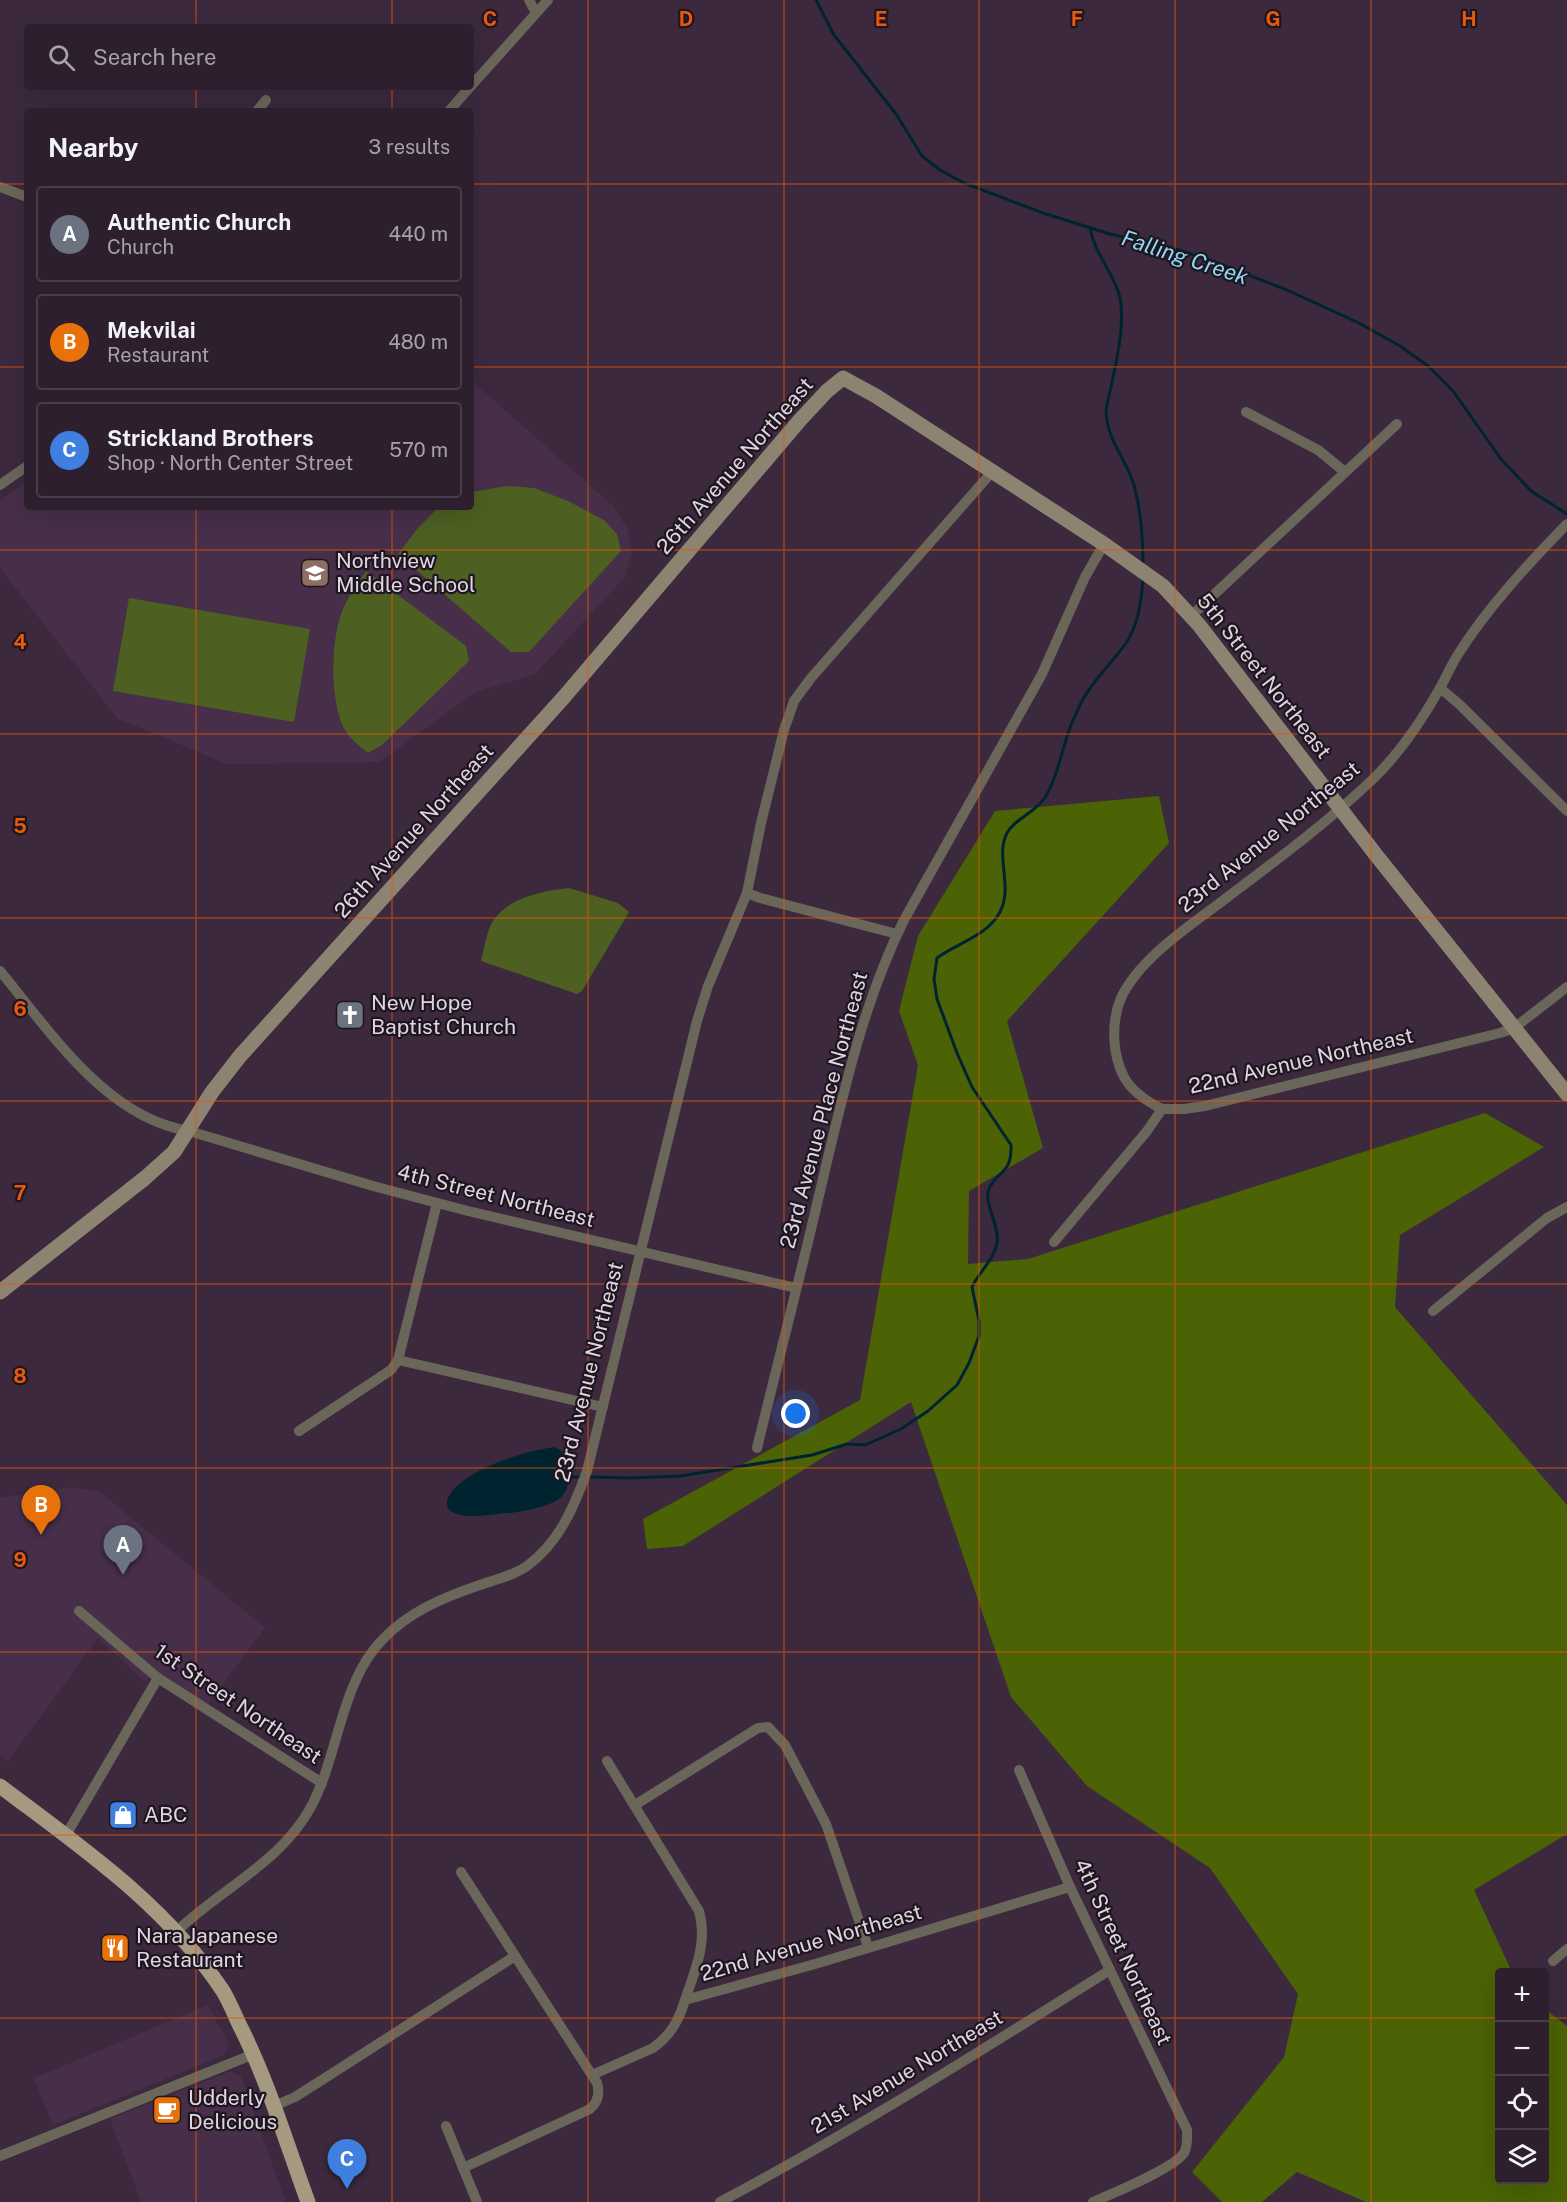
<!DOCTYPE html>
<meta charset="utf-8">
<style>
:root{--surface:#2d1f2e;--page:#352736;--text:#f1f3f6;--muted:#a7a2aa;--line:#483d4a;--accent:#db2777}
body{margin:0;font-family:"Public Sans",sans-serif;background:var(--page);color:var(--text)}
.controls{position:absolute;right:18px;bottom:18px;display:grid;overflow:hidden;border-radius:6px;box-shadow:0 6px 24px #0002}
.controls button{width:54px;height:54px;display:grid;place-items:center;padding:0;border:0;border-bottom:2px solid var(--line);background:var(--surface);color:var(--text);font:30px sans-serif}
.you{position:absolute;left:796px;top:1414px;width:21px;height:21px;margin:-15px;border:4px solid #fff;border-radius:50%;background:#1a73e8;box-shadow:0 0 0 9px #1a73e833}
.badge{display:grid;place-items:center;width:39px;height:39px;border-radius:50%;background:var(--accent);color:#fff;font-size:20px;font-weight:700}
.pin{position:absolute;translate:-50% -50px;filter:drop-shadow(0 2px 3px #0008)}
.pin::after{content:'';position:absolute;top:32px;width:21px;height:18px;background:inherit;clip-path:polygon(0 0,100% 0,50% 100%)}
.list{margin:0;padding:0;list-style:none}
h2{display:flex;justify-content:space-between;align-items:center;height:78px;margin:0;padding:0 24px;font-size:26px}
h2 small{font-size:20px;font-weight:400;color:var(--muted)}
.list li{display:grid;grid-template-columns:39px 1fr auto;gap:18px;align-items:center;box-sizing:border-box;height:96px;margin:0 12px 12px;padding:0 12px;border:2px solid var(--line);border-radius:6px}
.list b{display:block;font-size:22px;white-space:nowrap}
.list p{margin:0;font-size:20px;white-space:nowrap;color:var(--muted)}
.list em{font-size:20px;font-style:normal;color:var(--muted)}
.icon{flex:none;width:33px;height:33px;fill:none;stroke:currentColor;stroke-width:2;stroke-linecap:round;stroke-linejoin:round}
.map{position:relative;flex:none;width:1567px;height:2202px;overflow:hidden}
.search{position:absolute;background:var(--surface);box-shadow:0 6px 24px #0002;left:24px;top:24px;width:450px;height:66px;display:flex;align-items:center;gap:15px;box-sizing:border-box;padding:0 21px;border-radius:6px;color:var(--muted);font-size:22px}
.panel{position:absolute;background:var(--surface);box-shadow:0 6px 24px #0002;left:24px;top:108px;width:450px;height:402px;border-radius:6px}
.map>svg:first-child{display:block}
.built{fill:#472f4a}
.green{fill:#4d5f21}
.forest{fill:#4b6205}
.water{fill:#00242f}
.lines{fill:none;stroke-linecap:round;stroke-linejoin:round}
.stream{stroke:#00242f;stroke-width:3}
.street{stroke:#6b665a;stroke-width:10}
.secondary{stroke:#8c8370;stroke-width:15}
.primary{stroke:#a59a80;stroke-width:15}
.grid{fill:none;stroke:#e8590c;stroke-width:1.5;stroke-opacity:0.55}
.labels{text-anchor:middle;stroke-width:4.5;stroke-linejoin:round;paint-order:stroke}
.street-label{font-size:21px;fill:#e0d4e2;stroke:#1e161f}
.poi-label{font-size:21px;fill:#e0d4e2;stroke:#1e161f;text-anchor:start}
.water-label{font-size:22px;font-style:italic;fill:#8dd9f5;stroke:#1e161f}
.grid-label{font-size:20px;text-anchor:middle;font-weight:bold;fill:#e8590c;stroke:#1e161f;stroke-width:4.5;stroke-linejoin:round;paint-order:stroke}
</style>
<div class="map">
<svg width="1567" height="2202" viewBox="0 0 1567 2202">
<rect width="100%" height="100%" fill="#3c293e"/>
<!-- built -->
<g class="built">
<polygon points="471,380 613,506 628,530 632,553 624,578 535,674 474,693 379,762 227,764 117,718 0,568 0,500 27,481 27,507 471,507"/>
<polygon points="71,1487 100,1492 265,1628 208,1704 153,1671 145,1682 98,1638 8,1761 0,1755 0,1498"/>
<polygon points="208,2005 229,2045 224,2055 53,2125 34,2078"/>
<polygon points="231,2071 241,2077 286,2202 141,2202 110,2119"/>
</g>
<!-- green -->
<g class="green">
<polygon points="507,486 534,488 568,501 604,520 617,534 621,551 529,652 511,652 398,554 418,528 439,507 471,507 471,492"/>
<path d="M366 571 466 646 469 661 382 745 368 753C362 748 355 743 350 737 328 712 330 636 344 607 349 595 358 583 366 571Z"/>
<polygon points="129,598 310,629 294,722 113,691"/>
<path d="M569 888 618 903 629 912 582 991 577 994 481 961C484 950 487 930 493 921 509 897 543 891 569 888Z"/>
</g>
<!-- forest -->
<polygon class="forest" points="1159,796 1169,843 1007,1021 1043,1148 969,1191 968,1264 1028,1259 1485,1113 1544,1147 1400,1235 1395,1307 1567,1505 1567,1834 1474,1890 1512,1972 1500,1972 1500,2180 1544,2180 1545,2009 1567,2026 1567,2202 1366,2202 1297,2172 1262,2202 1222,2202 1192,2172 1284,2057 1298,1994 1210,1868 1087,1786 1011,1697 911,1402 683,1546 647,1549 643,1519 860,1400 918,1065 899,1011 918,936 995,811"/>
<!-- water -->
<path class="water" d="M554 1447C572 1452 574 1487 560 1498 549 1507 522 1512 508 1513 493 1514 472 1519 457 1514 432 1505 460 1481 472 1475 495 1461 527 1451 554 1447Z"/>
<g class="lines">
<!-- stream -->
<g class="stream">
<polyline points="816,0 834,35 896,114 922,156 940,170 964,183 1043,213 1110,234 1173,248 1212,261 1287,290 1359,323 1400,346 1428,366 1453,391 1501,459 1531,491 1567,514"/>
<path d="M1090 228C1094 251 1110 269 1118 291 1129 321 1112 379 1106 410 1107 442 1126 458 1134 485 1141 511 1143 538 1143 565"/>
<polyline points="565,1477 582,1477"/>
<path d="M589 1477 632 1478 680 1476 812 1455 847 1444 865 1445 901 1429 928 1411 957 1385 969 1363 979 1336V1321L972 1287C979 1272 994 1260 997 1243 1000 1225 983 1203 989 1189 997 1170 1012 1175 1011 1145L972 1087 957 1053 937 999 934 979 937 958C956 944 983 937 997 917 1016 890 994 858 1007 833 1015 818 1036 813 1046 796 1058 776 1061 752 1069 731 1072 721 1077 711 1082 701 1093 680 1112 663 1126 643 1139 624 1142 599 1143 577"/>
</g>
<!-- street -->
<g class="street">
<polyline points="529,0 536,13"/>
<polyline points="471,86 548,0"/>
<polyline points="257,111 266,100"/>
<polyline points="449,111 470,87"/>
<polyline points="0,187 27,197"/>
<polyline points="1246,412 1318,450 1345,472"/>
<polyline points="0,485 27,466"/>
<polyline points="1191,616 1397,424"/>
<polyline points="1440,688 1459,704 1567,811"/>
<polyline points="747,893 760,898 897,934"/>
<path d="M0 971C50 1031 106 1118 189 1131L373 1186 468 1211 796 1288"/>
<path d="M1162 1109C1148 1102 1132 1092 1124 1077 1112 1054 1111 1022 1121 998 1141 956 1193 924 1229 896 1278 859 1328 822 1373 779 1400 753 1422 720 1440 688 1446 677 1451 666 1457 656 1487 608 1528 564 1567 524"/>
<polyline points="1054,1242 1147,1131 1162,1109 1184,1109 1205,1106 1500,1033 1514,1028 1567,987"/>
<polyline points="1433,1311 1547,1218 1567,1207"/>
<polyline points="398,1360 603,1407"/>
<polyline points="299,1431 391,1370 398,1360 437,1203"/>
<path d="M757 1448C777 1366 798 1285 817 1204 840 1108 860 1009 904 920L1042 674 1085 577 1104 544"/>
<polyline points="79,1611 158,1678 322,1783"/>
<path d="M607 1761 699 1911C708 1942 695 1970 685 2000"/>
<path d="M1019 1770 1070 1887 1187 2130C1187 2138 1188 2146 1184 2153 1173 2169 1113 2193 1093 2202"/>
<polyline points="635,1805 758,1728 768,1727 785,1745 826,1824 868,1947"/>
<polyline points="66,1835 158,1678"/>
<path d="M461 1872 597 2083C600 2093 598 2102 590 2109L463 2168"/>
<path d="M177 1931C222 1888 282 1862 312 1805 339 1753 341 1681 383 1639 409 1612 442 1598 477 1586 494 1580 513 1576 527 1566 559 1543 574 1507 587 1471L697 1021 708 986 747 893 761 823 784 730 794 701 811 678 992 472"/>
<polyline points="1553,1961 1567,1949"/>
<path d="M592 2075 653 2048C671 2035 679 2020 685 2000L815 1964 1070 1887"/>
<polyline points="274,2106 295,2097 325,2078 515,1956"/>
<polyline points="446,2126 477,2202"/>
<polyline points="0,2156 254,2054"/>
<path d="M720 2202C854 2131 982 2050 1110 1970"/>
</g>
<!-- secondary -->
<polyline class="secondary" points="0,1292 145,1178 174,1152 212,1092 240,1056 564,697 800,420 827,391 843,378 876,396 1104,544 1163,586 1199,625 1376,855 1567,1094"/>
<!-- primary -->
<path class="primary" d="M0 1786C82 1848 165 1904 223 1991 229 2001 234 2013 239 2024 268 2081 286 2142 308 2202"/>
</g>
<!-- grid -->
<path class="grid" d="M196 0V27M392 0V27M588 0V2202M784 0V2202M979 0V2202M1175 0V2202M1371 0V2202M196 87V111M392 87V111M0 184H27M471 184H1567M0 367H27M471 367H1567M196 507V2202M392 507V2202M0 550H1567M0 734H1567M0 918H1567M0 1101H1567M0 1284H1567M0 1468H1567M0 1652H1567M0 1835H1567M0 2018H1500M1544 2018H1567"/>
<!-- icons -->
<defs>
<g id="school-square" transform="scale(1.5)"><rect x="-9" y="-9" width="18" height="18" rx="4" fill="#8d6e63" stroke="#1e161f"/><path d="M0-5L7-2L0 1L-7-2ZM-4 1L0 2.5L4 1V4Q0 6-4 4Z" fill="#fff"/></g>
<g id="church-square" transform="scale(1.5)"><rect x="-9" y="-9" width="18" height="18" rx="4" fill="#6b7280" stroke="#1e161f"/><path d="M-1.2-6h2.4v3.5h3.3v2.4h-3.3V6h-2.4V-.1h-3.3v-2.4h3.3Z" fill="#fff"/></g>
<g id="shop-square" transform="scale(1.5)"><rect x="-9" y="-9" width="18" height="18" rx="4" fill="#3f7fe0" stroke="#1e161f"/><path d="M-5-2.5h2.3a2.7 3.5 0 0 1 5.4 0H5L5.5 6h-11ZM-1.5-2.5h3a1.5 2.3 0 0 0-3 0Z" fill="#fff"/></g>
<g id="restaurant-square" transform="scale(1.5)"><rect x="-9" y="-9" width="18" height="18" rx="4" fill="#e8710a" stroke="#1e161f"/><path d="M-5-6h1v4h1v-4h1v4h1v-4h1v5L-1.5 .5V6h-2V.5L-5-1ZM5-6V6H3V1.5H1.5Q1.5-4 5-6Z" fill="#fff"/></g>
<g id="cafe-square" transform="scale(1.5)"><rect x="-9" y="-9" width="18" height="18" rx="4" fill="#e8710a" stroke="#1e161f"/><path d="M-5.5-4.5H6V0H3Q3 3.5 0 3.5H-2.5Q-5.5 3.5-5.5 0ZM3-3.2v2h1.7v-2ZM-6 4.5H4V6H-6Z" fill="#fff"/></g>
</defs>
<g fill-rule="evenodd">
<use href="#school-square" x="315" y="573"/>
<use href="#church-square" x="350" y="1015"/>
<use href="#shop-square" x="123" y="1815"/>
<use href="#restaurant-square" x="115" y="1948"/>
<use href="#cafe-square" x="167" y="2110"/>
</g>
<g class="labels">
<!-- street labels -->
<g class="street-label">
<text transform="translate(735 466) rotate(-49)" y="7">26th Avenue Northeast</text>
<text transform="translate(1264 676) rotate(52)" y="7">5th Street Northeast</text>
<text transform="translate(414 831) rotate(-48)" y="7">26th Avenue Northeast</text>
<text transform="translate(1269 837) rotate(-39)" y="7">23rd Avenue Northeast</text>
<text transform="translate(1301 1061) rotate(-13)" y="7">22nd Avenue Northeast</text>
<text transform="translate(824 1110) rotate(-75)" y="7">23rd Avenue Place Northeast</text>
<text transform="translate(496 1196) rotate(14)" y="7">4th Street Northeast</text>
<text transform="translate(589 1372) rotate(-76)" y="7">23rd Avenue Northeast</text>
<text transform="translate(238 1704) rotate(34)" y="7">1st Street Northeast</text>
<text transform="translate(811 1943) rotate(-16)" y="7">22nd Avenue Northeast</text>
<text transform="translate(1123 1952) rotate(65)" y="7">4th Street Northeast</text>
<text transform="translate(907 2072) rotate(-31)" y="7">21st Avenue Northeast</text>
</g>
<!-- poi labels -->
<g class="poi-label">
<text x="336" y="568">Northview<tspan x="336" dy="24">Middle School</tspan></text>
<text x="371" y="1010">New Hope<tspan x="371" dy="24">Baptist Church</tspan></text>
<text x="144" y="1822">ABC</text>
<text x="136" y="1943">Nara Japanese<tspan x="136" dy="24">Restaurant</tspan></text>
<text x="188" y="2105">Udderly<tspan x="188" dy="24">Delicious</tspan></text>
</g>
<!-- water labels -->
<g class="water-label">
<text transform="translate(1185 257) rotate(18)" y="8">Falling Creek</text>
</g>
</g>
<g class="grid-label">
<text x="490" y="26">C</text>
<text x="686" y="26">D</text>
<text x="881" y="26">E</text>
<text x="1077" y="26">F</text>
<text x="1273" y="26">G</text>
<text x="1469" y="26">H</text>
<text x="20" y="649">4</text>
<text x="20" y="833">5</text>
<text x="20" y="1016">6</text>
<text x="20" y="1200">7</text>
<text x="20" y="1383">8</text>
<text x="20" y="1567">9</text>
</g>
</svg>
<div class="controls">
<button>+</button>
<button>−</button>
<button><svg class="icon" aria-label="locate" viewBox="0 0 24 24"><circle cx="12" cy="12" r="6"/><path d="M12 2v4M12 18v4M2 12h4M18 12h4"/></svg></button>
<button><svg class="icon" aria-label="layers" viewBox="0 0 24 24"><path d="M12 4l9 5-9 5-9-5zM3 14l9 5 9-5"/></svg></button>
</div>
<div class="you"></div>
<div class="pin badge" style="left:123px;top:1575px;background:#6b7280">A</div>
<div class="pin badge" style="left:41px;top:1535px;background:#e8710a">B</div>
<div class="pin badge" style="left:347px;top:2189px;background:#3f7fe0">C</div>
<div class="search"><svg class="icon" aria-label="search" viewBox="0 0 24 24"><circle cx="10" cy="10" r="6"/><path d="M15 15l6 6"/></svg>Search here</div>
<section class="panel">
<h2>Nearby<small>3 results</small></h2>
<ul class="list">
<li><span class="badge" style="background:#6b7280">A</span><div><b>Authentic Church</b><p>Church</p></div><em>440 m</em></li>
<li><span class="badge" style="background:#e8710a">B</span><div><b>Mekvilai</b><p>Restaurant</p></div><em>480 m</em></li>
<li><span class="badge" style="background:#3f7fe0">C</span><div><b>Strickland Brothers</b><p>Shop · North Center Street</p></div><em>570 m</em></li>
</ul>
</section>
</div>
